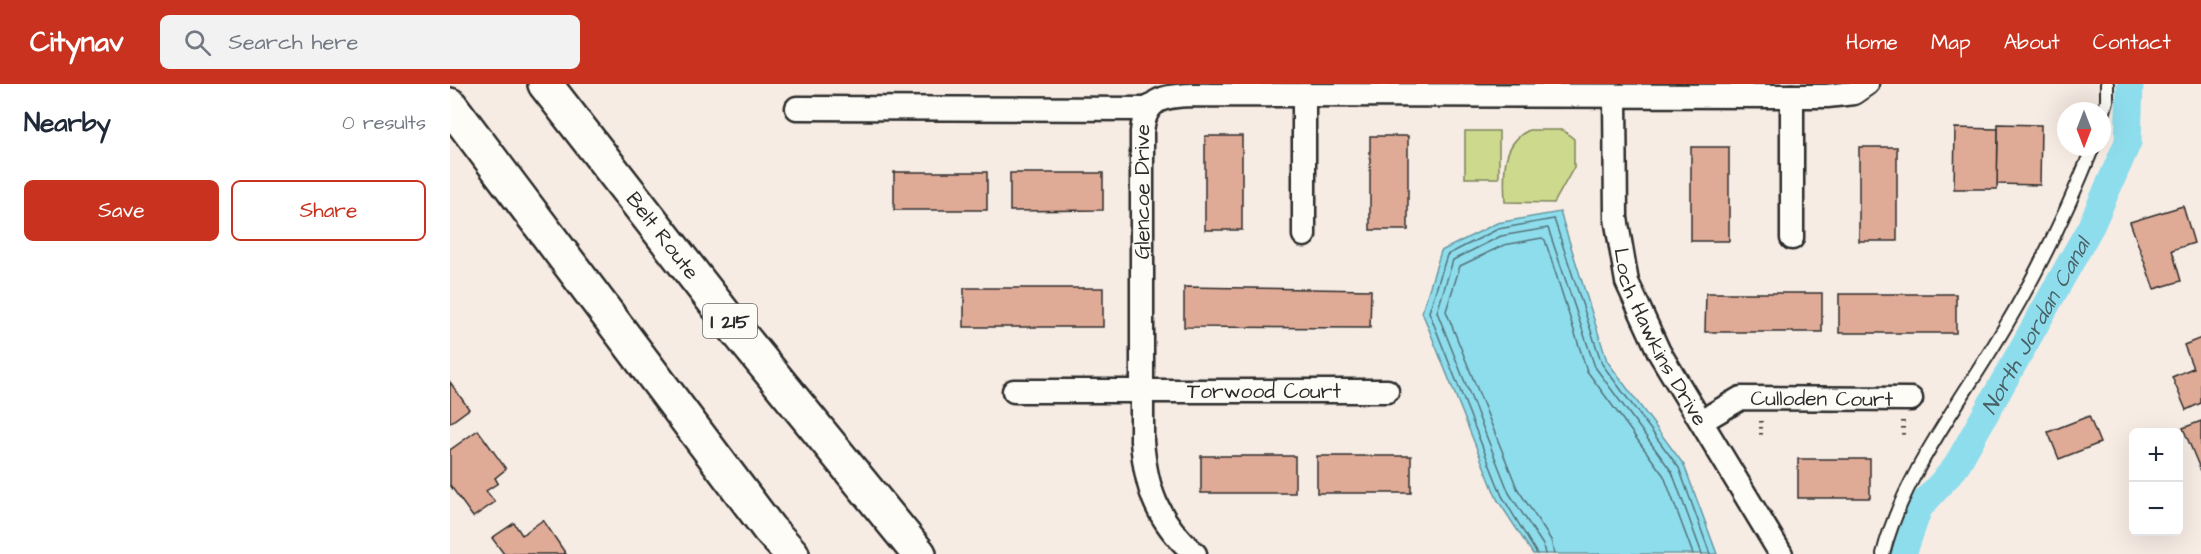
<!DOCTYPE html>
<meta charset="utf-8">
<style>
:root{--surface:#fff;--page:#f2f2f3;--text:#1f2937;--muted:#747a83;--line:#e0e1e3;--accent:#c8321e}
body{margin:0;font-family:"Architects Daughter",sans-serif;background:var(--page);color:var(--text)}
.controls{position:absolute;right:18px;bottom:18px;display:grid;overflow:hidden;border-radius:9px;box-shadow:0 6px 24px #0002}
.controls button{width:54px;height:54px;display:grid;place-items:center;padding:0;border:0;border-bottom:2px solid var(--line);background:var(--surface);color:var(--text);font:30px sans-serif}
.compass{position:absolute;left:1607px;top:18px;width:54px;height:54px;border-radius:50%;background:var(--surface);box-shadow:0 6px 24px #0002;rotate:180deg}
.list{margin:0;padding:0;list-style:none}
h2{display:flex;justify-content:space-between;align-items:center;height:78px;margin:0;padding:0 24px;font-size:26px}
h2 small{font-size:20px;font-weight:400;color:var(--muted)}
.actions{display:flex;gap:12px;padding:18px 24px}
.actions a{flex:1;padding:14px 0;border:2px solid var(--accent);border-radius:9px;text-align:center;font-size:21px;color:var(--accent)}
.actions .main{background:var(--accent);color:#fff}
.icon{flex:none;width:33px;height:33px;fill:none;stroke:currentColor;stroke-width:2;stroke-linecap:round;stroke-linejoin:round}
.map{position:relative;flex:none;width:1751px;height:470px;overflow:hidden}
header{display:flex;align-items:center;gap:36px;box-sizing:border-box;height:84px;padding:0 30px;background:var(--accent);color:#fff}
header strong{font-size:28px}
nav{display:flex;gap:33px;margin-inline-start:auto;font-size:21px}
.search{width:420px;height:54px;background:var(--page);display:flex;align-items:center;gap:15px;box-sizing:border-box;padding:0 21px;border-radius:9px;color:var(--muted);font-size:22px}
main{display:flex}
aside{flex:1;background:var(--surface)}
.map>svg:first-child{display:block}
.green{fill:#cdda8d;stroke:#7c825c;stroke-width:1.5}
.water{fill:#8edded;stroke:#66969f;stroke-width:1.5}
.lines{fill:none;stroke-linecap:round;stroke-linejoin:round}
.shore{stroke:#537279;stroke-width:1.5}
.canal{stroke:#8edded;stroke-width:27}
.building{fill:#e0ab96;stroke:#2b2b2b;stroke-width:1.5}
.service-casing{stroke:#2b2b2b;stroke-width:16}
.minor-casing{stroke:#2b2b2b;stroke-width:27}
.motorway-casing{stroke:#2b2b2b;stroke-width:38}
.path{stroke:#2b2b2b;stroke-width:4;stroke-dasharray:1.5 4.5;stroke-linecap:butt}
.service{stroke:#fdfcf7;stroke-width:12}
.minor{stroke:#fdfcf7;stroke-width:22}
.motorway{stroke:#fdfcf7;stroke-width:33}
.labels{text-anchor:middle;stroke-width:5;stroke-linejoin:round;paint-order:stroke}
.shield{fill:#fdfcf7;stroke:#6a6a68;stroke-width:1.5}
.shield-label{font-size:20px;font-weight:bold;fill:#2b2b2b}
.street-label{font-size:21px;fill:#2b2b2b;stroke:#fdfcf7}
.water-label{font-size:22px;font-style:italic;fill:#496065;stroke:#fdfcf7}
</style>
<header>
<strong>Citynav</strong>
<div class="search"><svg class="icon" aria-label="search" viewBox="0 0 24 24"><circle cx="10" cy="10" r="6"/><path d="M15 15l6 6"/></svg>Search here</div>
<nav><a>Home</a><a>Map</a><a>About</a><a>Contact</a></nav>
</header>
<main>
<aside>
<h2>Nearby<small>0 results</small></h2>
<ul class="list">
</ul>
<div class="actions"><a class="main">Save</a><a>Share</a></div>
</aside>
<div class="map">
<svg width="1751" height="470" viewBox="0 0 1751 470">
<rect width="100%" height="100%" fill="#f7ece4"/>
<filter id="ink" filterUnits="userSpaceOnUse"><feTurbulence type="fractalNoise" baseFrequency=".0167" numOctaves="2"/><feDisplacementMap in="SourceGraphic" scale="12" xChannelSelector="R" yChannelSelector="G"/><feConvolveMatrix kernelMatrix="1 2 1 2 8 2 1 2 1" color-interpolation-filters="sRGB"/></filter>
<g filter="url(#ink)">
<!-- green -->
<g class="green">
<path d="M1079 46H1113L1124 55V83L1104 119 1055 118C1054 92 1050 60 1079 46Z"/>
<rect x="1015" y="47" width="34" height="47"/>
</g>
<!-- water -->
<polygon class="water" points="1110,128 1157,277 1234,381 1267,470 1083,470 1047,415 972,228 991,167 1047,139"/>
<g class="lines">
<!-- shore -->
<g class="shore">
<polyline points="1087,470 1052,412 979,228 997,171 1048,145 1104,135 1152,280 1229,384 1260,470"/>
<polyline points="1095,470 1093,461 1059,409 987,228 1003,176 1051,152 1098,144 1145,283 1222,388 1252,470"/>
<polyline points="1104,470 1101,456 1067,404 996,227 1010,182 1054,161 1092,154 1095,156 1137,287 1214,392 1243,470"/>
</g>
<!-- canal -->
<path class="canal" id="s1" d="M1453 470 1469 424 1505 384 1641 142 1678 58 1680 0"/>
</g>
<!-- building -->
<g class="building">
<polygon points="1548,40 1591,41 1590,101 1547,100"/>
<polygon points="1505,44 1548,45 1547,105 1504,105"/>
<rect x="755" y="52" width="37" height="94"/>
<rect x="920" y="52" width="38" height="94"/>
<rect x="1241" y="63" width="38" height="94"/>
<rect x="1409" y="63" width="38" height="94"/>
<rect x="444" y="88" width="93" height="38"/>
<polygon points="560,89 653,89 653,126 560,127"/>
<polygon points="1733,122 1744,159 1722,166 1731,197 1704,205 1680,138"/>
<polygon points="734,203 921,206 920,244 734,243"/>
<rect x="514" y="204" width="139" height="39"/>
<polygon points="1256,209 1372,209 1372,248 1255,248"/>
<rect x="1389" y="210" width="117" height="39"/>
<polygon points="1751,254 1751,319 1736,326 1722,293 1743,284 1734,261"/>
<polygon points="0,298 19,325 0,339"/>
<polygon points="1639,332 1650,359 1609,375 1598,348"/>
<polygon points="1751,337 1751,387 1733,344"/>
<polygon points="28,346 56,385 45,394 48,399 36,407 45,418 23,433 0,401 0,366"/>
<rect x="751" y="372" width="94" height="37"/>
<rect x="867" y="372" width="94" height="37"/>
<rect x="1348" y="375" width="72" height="39"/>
<polygon points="93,436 116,470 54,470 42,454 64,439 72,451"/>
</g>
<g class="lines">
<!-- service casing -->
<g class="service-casing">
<g id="service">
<polyline points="1652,34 1657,17 1657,0"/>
<path d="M1433 470C1453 390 1514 314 1555 243 1589 186 1618 125 1643 63"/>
</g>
</g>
<!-- minor casing -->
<g class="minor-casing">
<g id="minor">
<polyline points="854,11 854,151"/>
<polyline points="1342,12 1342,154"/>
<path id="s2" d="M1165 13 1166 134 1177 198 1209 268 1331 470"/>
<polyline points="347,24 697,25"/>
<path id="s3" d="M564 307H937"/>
<path id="s4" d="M1252 337 1291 314 1461 315"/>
<path id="s5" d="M745 470C707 437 696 405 692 357V48C695 15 712 12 742 11L1377 12 1404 9 1417 0"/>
</g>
</g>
<!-- motorway casing -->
<g class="motorway-casing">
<g id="motorway">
<path id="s6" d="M95 0 288 248 469 470"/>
<polyline points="0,21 319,445 342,470"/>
</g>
</g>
<!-- path -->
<g class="path">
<polyline points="1311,337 1311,351"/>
<polyline points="1453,337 1453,351"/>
</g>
<!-- service -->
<use href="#service" class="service"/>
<!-- minor -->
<use href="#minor" class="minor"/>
<!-- motorway -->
<use href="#motorway" class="motorway"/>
</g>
</g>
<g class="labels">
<!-- shield labels -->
<rect class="shield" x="253" y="220" width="54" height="34" rx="4.5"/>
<g class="shield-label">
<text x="280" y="244">I 215</text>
</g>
<!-- street labels -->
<g class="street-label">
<text dy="7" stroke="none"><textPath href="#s5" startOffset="378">Glencoe Drive</textPath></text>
<text dy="7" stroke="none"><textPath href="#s6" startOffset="192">Belt Route</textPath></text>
<text dy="7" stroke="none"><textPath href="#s2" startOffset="249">Loch Hawkins Drive</textPath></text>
<text dy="7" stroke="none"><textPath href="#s3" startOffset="250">Torwood Court</textPath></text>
<text dy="7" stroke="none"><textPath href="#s4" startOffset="126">Culloden Court</textPath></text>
</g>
<!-- water labels -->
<g class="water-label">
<text dy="8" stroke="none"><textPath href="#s1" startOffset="266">North Jordan Canal</textPath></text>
</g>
</g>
</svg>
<div class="controls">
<button>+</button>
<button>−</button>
</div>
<svg class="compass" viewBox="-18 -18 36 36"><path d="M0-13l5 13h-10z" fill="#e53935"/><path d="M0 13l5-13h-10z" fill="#747a83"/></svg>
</div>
</main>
